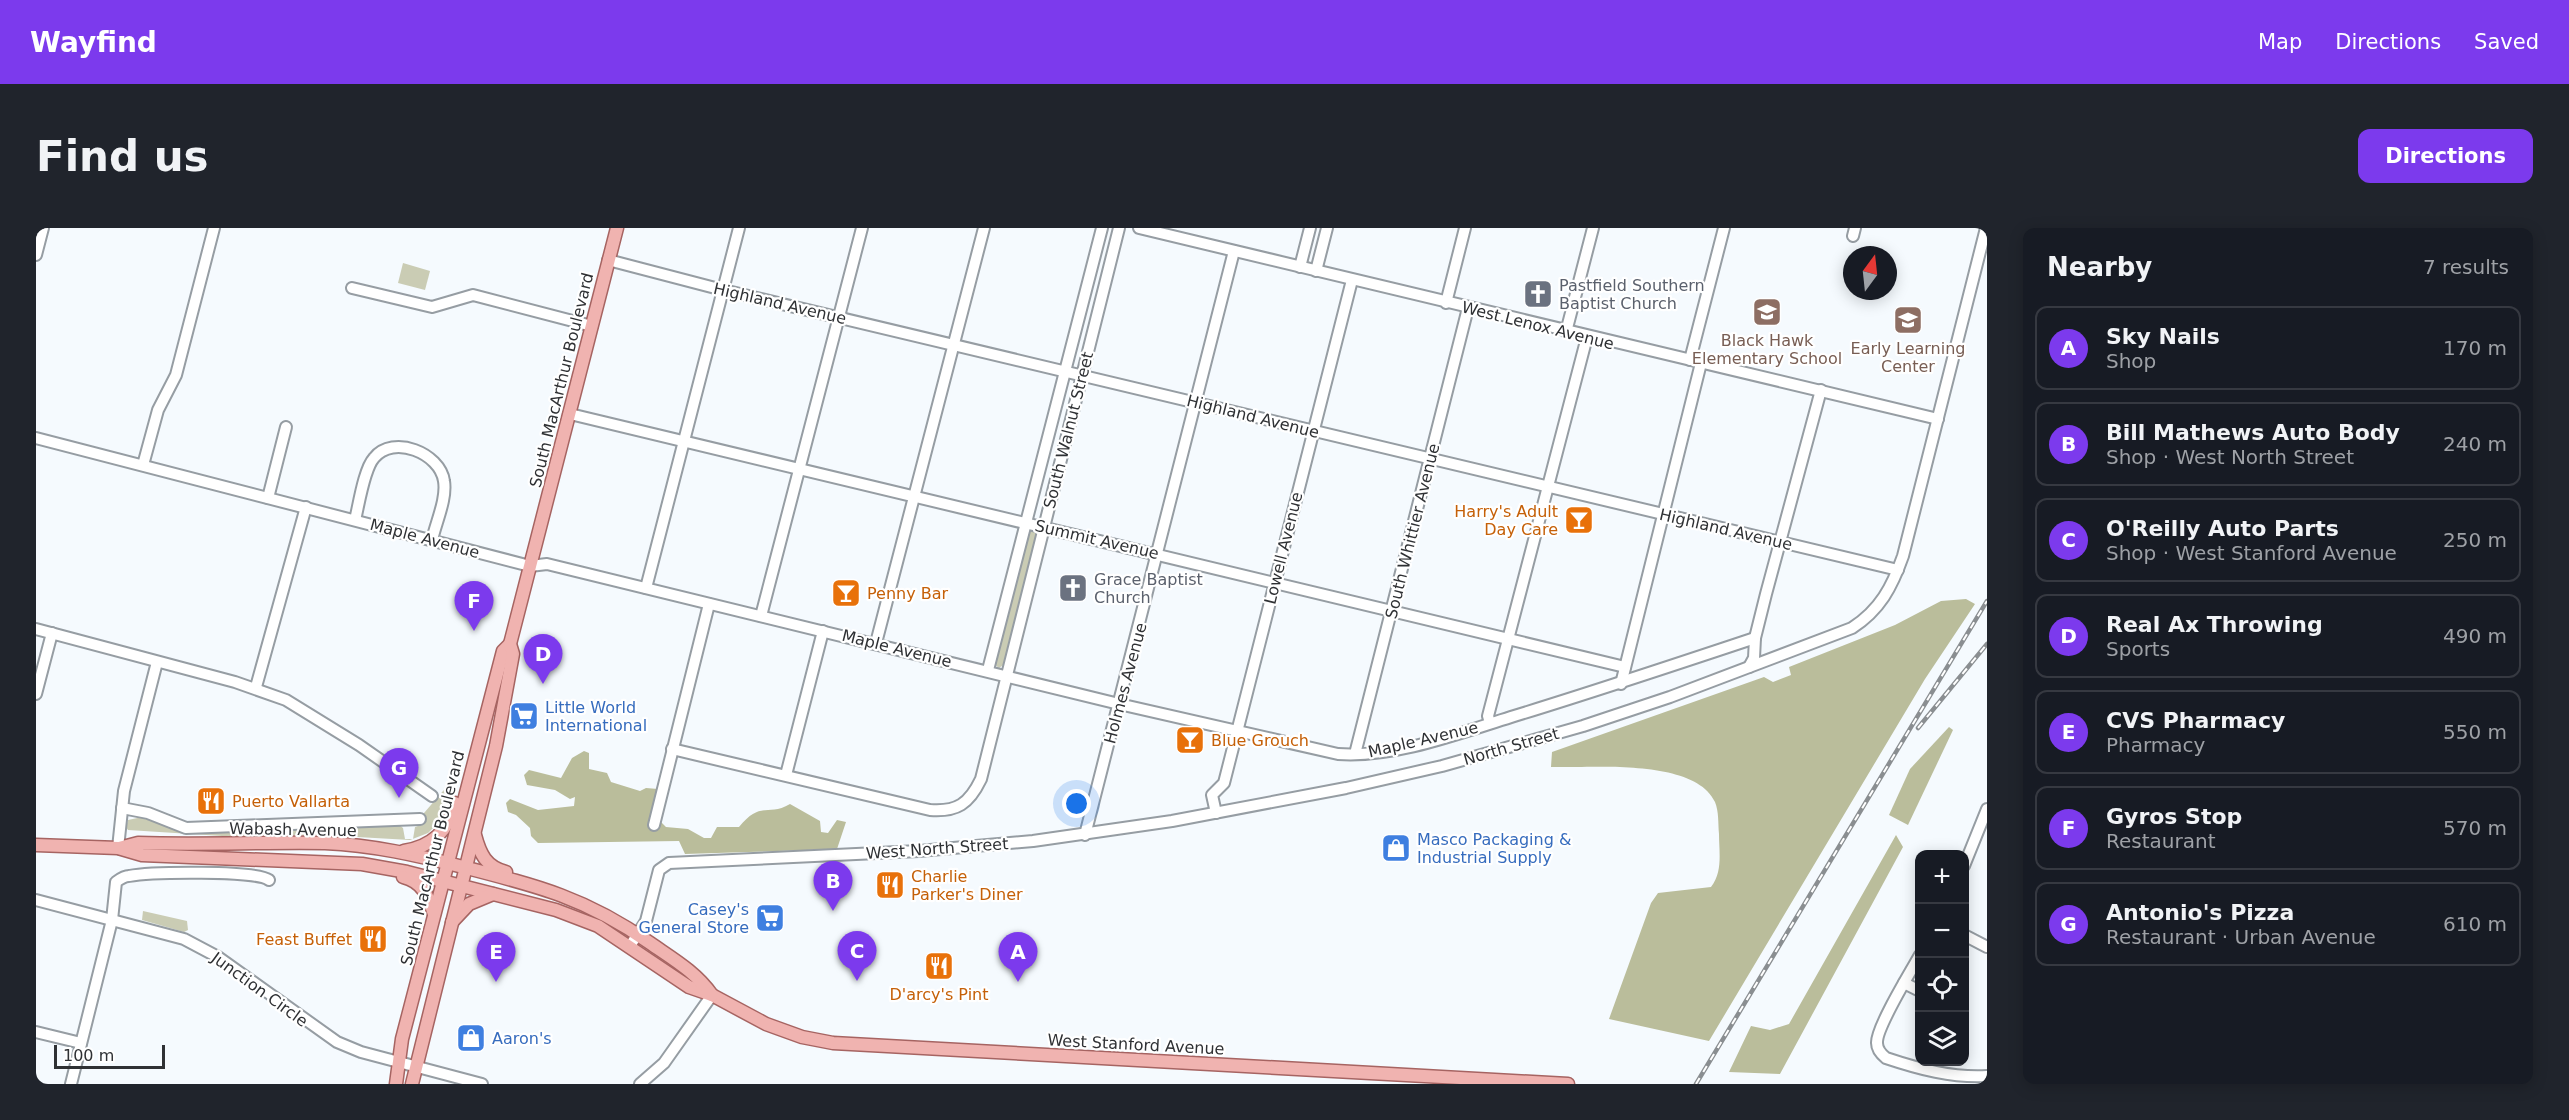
<!DOCTYPE html>
<meta charset="utf-8">
<style>
:root{--surface:#171b24;--page:#20242c;--text:#f1f3f6;--muted:#9ea1a6;--line:#363941;--accent:#7c3aed}
body{margin:0;font-family:"DejaVu Sans",sans-serif;background:var(--page);color:var(--text)}
.controls{position:absolute;right:18px;bottom:18px;display:grid;overflow:hidden;border-radius:12px;box-shadow:0 3px 15px #0003}
.controls button{width:54px;height:54px;display:grid;place-items:center;padding:0;border:0;border-bottom:2px solid var(--line);background:var(--surface);color:var(--text);font:30px sans-serif}
.compass{position:absolute;left:1807px;top:18px;width:54px;height:54px;border-radius:50%;background:var(--surface);box-shadow:0 3px 15px #0003;rotate:15deg}
.scale{position:absolute;left:18px;bottom:15px;width:111px;box-sizing:border-box;padding-left:6px;border:3px solid #2f3134;border-top:0;font-size:16px;line-height:21px;white-space:nowrap;color:#2f3134;-webkit-text-stroke:4px #fff;paint-order:stroke}
.you{position:absolute;left:1041px;top:576px;width:21px;height:21px;margin:-15px;border:4px solid #fff;border-radius:50%;background:#1a73e8;box-shadow:0 0 0 9px #1a73e833}
.badge{display:grid;place-items:center;width:39px;height:39px;border-radius:50%;background:var(--accent);color:#fff;font-size:20px;font-weight:700}
.pin{position:absolute;translate:-50% -50px;filter:drop-shadow(0 2px 3px #0008)}
.pin::after{content:'';position:absolute;top:32px;width:21px;height:18px;background:inherit;clip-path:polygon(0 0,100% 0,50% 100%)}
.list{margin:0;padding:0;list-style:none}
h2{display:flex;justify-content:space-between;align-items:center;height:78px;margin:0;padding:0 24px;font-size:26px}
h2 small{font-size:20px;font-weight:400;color:var(--muted)}
.list li{display:grid;grid-template-columns:39px 1fr auto;gap:18px;align-items:center;box-sizing:border-box;height:84px;margin:0 12px 12px;padding:0 12px;border:2px solid var(--line);border-radius:12px}
.list b{display:block;font-size:22px;white-space:nowrap}
.list p{margin:0;font-size:20px;white-space:nowrap;color:var(--muted)}
.list em{font-size:20px;font-style:normal;color:var(--muted)}
.icon{flex:none;width:33px;height:33px;fill:none;stroke:currentColor;stroke-width:2;stroke-linecap:round;stroke-linejoin:round}
.map{position:relative;flex:none;width:1951px;height:856px;overflow:hidden;border-radius:12px}
header{display:flex;align-items:center;gap:36px;box-sizing:border-box;height:84px;padding:0 30px;background:var(--accent);color:#fff}
header strong{font-size:28px}
nav{display:flex;gap:33px;margin-inline-start:auto;font-size:21px}
.intro{display:flex;align-items:center;justify-content:space-between;box-sizing:border-box;height:144px;padding:0 36px}
h1{margin:0;font-size:42px}
.button{padding:15px 27px;border-radius:12px;background:var(--accent);color:#fff;font-size:21px;font-weight:700}
main{display:flex;gap:36px;padding:0 36px}
aside{flex:1;background:var(--surface);border-radius:12px;box-shadow:0 3px 15px #0003}
.map>svg:first-child{display:block}
.green{fill:#caccb4}
.forest{fill:#babd9b}
.lines{fill:none;stroke-linecap:round;stroke-linejoin:round}
.minor-casing{stroke:#969da3;stroke-width:14}
.major-casing{stroke:#a66462;stroke-width:15}
.minor{stroke:#fff;stroke-width:10}
.major{stroke:#f0b3b0;stroke-width:12}
.rail-casing{stroke:#8a8e91;stroke-width:4.5}
.rail{stroke:#fff;stroke-width:2;stroke-dasharray:7;stroke-linecap:butt}
.labels{text-anchor:middle;stroke-width:4.5;stroke-linejoin:round;paint-order:stroke}
.worship-label{font-size:16px;fill:#5b616d;stroke:#fff;text-anchor:start}
.street-label{font-size:16px;fill:#2f3134;stroke:#fff}
.education-label{font-size:16px;fill:#785e54;stroke:#fff}
.food-label{font-size:16px;fill:#c56008;stroke:#fff;text-anchor:start}
.shop-label{font-size:16px;fill:#366cbe;stroke:#fff;text-anchor:start}
</style>
<header>
<strong>Wayfind</strong>
<nav><a>Map</a><a>Directions</a><a>Saved</a></nav>
</header>
<div class="intro"><h1>Find us</h1><a class="button">Directions</a></div>
<main>
<div class="map">
<svg width="1951" height="856" viewBox="0 0 1951 856">
<rect width="100%" height="100%" fill="#f5fafe"/>
<!-- green -->
<g class="green">
<polygon points="367,35 394,43 389,62 362,55"/>
<polygon points="995,301 1002,304 969,436 963,440 958,436 992,304"/>
<polygon points="413,556 404,593 392,605 374,612 286,607 186,608 92,602 90,599 92,592 106,589 136,601 161,604 363,597 367,600 369,611 377,611 379,599 388,596 388,585"/>
<polygon points="107,683 151,693 152,702 148,704 106,692"/>
</g>
<!-- forest -->
<g class="forest">
<path d="M1930 371 1939 376 1889 451 1673 813 1573 791 1615 675 1622 665 1675 659C1687 644 1683 624 1683 606 1682 595 1683 584 1679 574 1659 530 1556 540 1515 539L1516 524 1728 449 1737 454 1755 447 1753 439 1859 397 1905 373Z"/>
<polygon points="1913,499 1917,502 1872,597 1853,587 1874,541"/>
<path d="M548 523 553 525V541L571 545 575 554 604 563 610 560 622 561 624 593 630 599 652 601 668 610H675L681 599H703C725 572 732 589 754 576L784 593 785 604 792 605 801 592 810 594 801 621 649 626 643 613 502 615 495 608 494 600 480 587 472 584 470 575 474 571 502 582 538 578 539 569 534 571 519 562 491 557 488 547 493 542 525 550 536 530Z"/>
<polygon points="1860,607 1867,619 1744,846 1693,844 1715,798 1734,802 1753,796"/>
</g>
<g class="lines">
<!-- minor casing -->
<g class="minor-casing">
<g id="minor">
<polyline points="1103,0 1902,191"/>
<polyline points="1817,8 1819,0"/>
<polyline points="0,27 7,0"/>
<polyline points="572,32 687,62 1862,342"/>
<polyline points="1264,39 1274,0"/>
<polyline points="1280,43 1291,0"/>
<polyline points="316,60 396,79 437,67 556,98"/>
<polyline points="1410,75 1429,0"/>
<polyline points="1530,104 1557,0"/>
<polyline points="1654,132 1688,0"/>
<polyline points="534,186 1589,439"/>
<path d="M0 210 494 338 511 336 1083 476 1302 526C1359 530 1421 506 1475 489 1557 464 1638 437 1719 410"/>
<polyline points="107,237 122,182 140,147 178,0"/>
<polyline points="232,270 250,199"/>
<path d="M319 292C323 276 328 241 338 230 357 206 404 225 408 253 411 271 400 294 396 312"/>
<polyline points="610,360 703,0"/>
<polyline points="725,388 826,0"/>
<polyline points="0,401 199,454 250,472 323,517 396,568"/>
<polyline points="840,415 948,0"/>
<polyline points="1713,439 1718,430 1719,410 1730,366 1785,162"/>
<polyline points="952,442 1066,0"/>
<polyline points="1585,456 1665,135"/>
<polyline points="220,459 270,279"/>
<polyline points="0,466 16,405"/>
<polyline points="1454,495 1452,488 1551,109"/>
<path d="M636 521 894 582C921 584 933 576 945 551L1083 0"/>
<polyline points="1319,526 1432,80"/>
<polyline points="750,547 787,403"/>
<polyline points="86,580 112,585 150,600 384,591"/>
<polyline points="1180,585 1176,567 1188,555 1316,52"/>
<polyline points="618,597 673,376"/>
<polyline points="1049,607 1198,23"/>
<polyline points="82,620 88,563 121,434"/>
<polyline points="1928,638 1951,581"/>
<polyline points="0,672 148,711 182,729 301,814 325,824 446,856"/>
<polyline points="1928,707 1951,719"/>
<path d="M594 718 610 693 623 642 633 635 883 623 997 613 1136 593 1310 560 1406 538 1547 498 1634 469 1816 400C1844 382 1856 359 1867 328L1950 0"/>
<path d="M1884 727C1875 743 1840 800 1841 815 1841 822 1845 826 1850 830 1883 841 1916 850 1951 848"/>
<polyline points="1868,755 1884,763"/>
<polyline points="0,804 45,815"/>
<path d="M35 856 76 692 80 654C84 651 88 648 93 648 113 644 219 642 233 652"/>
<polyline points="604,856 628,835 676,767"/>
</g>
</g>
<!-- major casing -->
<g class="major-casing">
<g id="major">
<path d="M439 607C444 626 450 639 470 644"/>
<polyline points="0,617 82,620 106,627 326,636 371,644 520,682 562,698 653,759 676,767 730,796 766,809 797,815 1532,856"/>
<path d="M83 620 102 615C165 617 227 614 289 615 336 617 381 627 427 639 502 658 550 670 614 715 637 731 660 744 676 767"/>
<path d="M368 623C397 618 412 603 419 575"/>
<path d="M367 649C387 654 392 668 398 686"/>
<polyline points="416,694 433,676 457,666"/>
<polyline points="360,856 366,811 467,423 474,416"/>
<polyline points="376,856 460,518 477,426 474,416 581,0"/>
</g>
</g>
<!-- minor -->
<use href="#minor" class="minor"/>
<!-- major -->
<use href="#major" class="major"/>
<!-- rail casing -->
<g class="rail-casing">
<g id="rail">
<polyline points="1882,500 1951,416"/>
<polyline points="1660,856 1951,373"/>
</g>
</g>
<!-- rail -->
<use href="#rail" class="rail"/>
</g>
<!-- icons -->
<defs>
<g id="church-square" transform="scale(1.5)"><rect x="-9" y="-9" width="18" height="18" rx="4" fill="#6b7280" stroke="#fff"/><path d="M-1.2-6h2.4v3.5h3.3v2.4h-3.3V6h-2.4V-.1h-3.3v-2.4h3.3Z" fill="#fff"/></g>
<g id="school-square" transform="scale(1.5)"><rect x="-9" y="-9" width="18" height="18" rx="4" fill="#8d6e63" stroke="#fff"/><path d="M0-5L7-2L0 1L-7-2ZM-4 1L0 2.5L4 1V4Q0 6-4 4Z" fill="#fff"/></g>
<g id="bar-square" transform="scale(1.5)"><rect x="-9" y="-9" width="18" height="18" rx="4" fill="#e8710a" stroke="#fff"/><path d="M-6-5H6L.8 .8V4.5H3.5V6h-7V4.5H-.8V.8Z" fill="#fff"/></g>
<g id="supermarket-square" transform="scale(1.5)"><rect x="-9" y="-9" width="18" height="18" rx="4" fill="#3f7fe0" stroke="#fff"/><path d="M-6-5.5h2.5l.6 2H6L4.5 2H-2.5L-4.4-4H-6ZM-1.5 3.2a1.3 1.3 0 1 0 .1 0ZM3 3.2a1.3 1.3 0 1 0 .1 0Z" fill="#fff"/></g>
<g id="restaurant-square" transform="scale(1.5)"><rect x="-9" y="-9" width="18" height="18" rx="4" fill="#e8710a" stroke="#fff"/><path d="M-5-6h1v4h1v-4h1v4h1v-4h1v5L-1.5 .5V6h-2V.5L-5-1ZM5-6V6H3V1.5H1.5Q1.5-4 5-6Z" fill="#fff"/></g>
<g id="shop-square" transform="scale(1.5)"><rect x="-9" y="-9" width="18" height="18" rx="4" fill="#3f7fe0" stroke="#fff"/><path d="M-5-2.5h2.3a2.7 3.5 0 0 1 5.4 0H5L5.5 6h-11ZM-1.5-2.5h3a1.5 2.3 0 0 0-3 0Z" fill="#fff"/></g>
</defs>
<g fill-rule="evenodd">
<use href="#church-square" x="1502" y="66"/>
<use href="#school-square" x="1731" y="84"/>
<use href="#school-square" x="1872" y="92"/>
<use href="#bar-square" x="1543" y="292"/>
<use href="#church-square" x="1037" y="360"/>
<use href="#bar-square" x="810" y="365"/>
<use href="#supermarket-square" x="488" y="488"/>
<use href="#bar-square" x="1154" y="512"/>
<use href="#restaurant-square" x="175" y="573"/>
<use href="#shop-square" x="1360" y="620"/>
<use href="#restaurant-square" x="854" y="657"/>
<use href="#supermarket-square" x="734" y="690"/>
<use href="#restaurant-square" x="337" y="711"/>
<use href="#restaurant-square" x="903" y="738"/>
<use href="#shop-square" x="435" y="810"/>
</g>
<g class="labels">
<!-- worship labels -->
<g class="worship-label">
<text x="1523" y="63">Pastfield Southern<tspan x="1523" dy="18">Baptist Church</tspan></text>
<text x="1058" y="357">Grace Baptist<tspan x="1058" dy="18">Church</tspan></text>
</g>
<!-- street labels -->
<g class="street-label">
<text transform="translate(744 75) rotate(13)" y="6">Highland Avenue</text>
<text transform="translate(1502 97) rotate(14)" y="6">West Lenox Avenue</text>
<text transform="translate(525 152) rotate(-76)" y="6">South MacArthur Boulevard</text>
<text transform="translate(1217 188) rotate(14)" y="6">Highland Avenue</text>
<text transform="translate(1032 202) rotate(-76)" y="6">South Walnut Street</text>
<text transform="translate(1690 301) rotate(13)" y="6">Highland Avenue</text>
<text transform="translate(1376 303) rotate(-76)" y="6">South Whittier Avenue</text>
<text transform="translate(389 310) rotate(15)" y="6">Maple Avenue</text>
<text transform="translate(1061 311) rotate(13)" y="6">Summit Avenue</text>
<text transform="translate(1247 320) rotate(-76)" y="6">Lowell Avenue</text>
<text transform="translate(861 420) rotate(14)" y="6">Maple Avenue</text>
<text transform="translate(1089 455) rotate(-75)" y="6">Holmes Avenue</text>
<text transform="translate(1387 511) rotate(-13)" y="6">Maple Avenue</text>
<text transform="translate(1475 518) rotate(-16)" y="6">North Street</text>
<text transform="translate(257 601) rotate(1)" y="6">Wabash Avenue</text>
<text transform="translate(901 620) rotate(-4)" y="6">West North Street</text>
<text transform="translate(396 630) rotate(-76)" y="6">South MacArthur Boulevard</text>
<text transform="translate(224 761) rotate(36)" y="6">Junction Circle</text>
<text transform="translate(1100 816) rotate(3)" y="6">West Stanford Avenue</text>
</g>
<!-- education labels -->
<g class="education-label">
<text x="1731" y="118">Black Hawk<tspan x="1731" dy="18">Elementary School</tspan></text>
<text x="1872" y="126">Early Learning<tspan x="1872" dy="18">Center</tspan></text>
</g>
<!-- food labels -->
<g class="food-label">
<text x="1522" y="289" text-anchor="end">Harry's Adult<tspan x="1522" dy="18">Day Care</tspan></text>
<text x="831" y="371">Penny Bar</text>
<text x="1175" y="518">Blue Grouch</text>
<text x="196" y="579">Puerto Vallarta</text>
<text x="875" y="654">Charlie<tspan x="875" dy="18">Parker's Diner</tspan></text>
<text x="316" y="717" text-anchor="end">Feast Buffet</text>
<text x="903" y="772" text-anchor="middle">D'arcy's Pint</text>
</g>
<!-- shop labels -->
<g class="shop-label">
<text x="509" y="485">Little World<tspan x="509" dy="18">International</tspan></text>
<text x="1381" y="617">Masco Packaging &amp;<tspan x="1381" dy="18">Industrial Supply</tspan></text>
<text x="713" y="687" text-anchor="end">Casey's<tspan x="713" dy="18">General Store</tspan></text>
<text x="456" y="816">Aaron's</text>
</g>
</g>
</svg>
<div class="controls">
<button>+</button>
<button>−</button>
<button><svg class="icon" aria-label="locate" viewBox="0 0 24 24"><circle cx="12" cy="12" r="6"/><path d="M12 2v4M12 18v4M2 12h4M18 12h4"/></svg></button>
<button><svg class="icon" aria-label="layers" viewBox="0 0 24 24"><path d="M12 4l9 5-9 5-9-5zM3 14l9 5 9-5"/></svg></button>
</div>
<svg class="compass" viewBox="-18 -18 36 36"><path d="M0-13l5 13h-10z" fill="#e53935"/><path d="M0 13l5-13h-10z" fill="#9ea1a6"/></svg>
<div class="scale">100 m</div>
<div class="you"></div>
<div class="pin badge" style="left:982px;top:754px">A</div>
<div class="pin badge" style="left:797px;top:683px">B</div>
<div class="pin badge" style="left:821px;top:753px">C</div>
<div class="pin badge" style="left:507px;top:456px">D</div>
<div class="pin badge" style="left:460px;top:754px">E</div>
<div class="pin badge" style="left:438px;top:403px">F</div>
<div class="pin badge" style="left:363px;top:570px">G</div>
</div>
<aside>
<h2>Nearby<small>7 results</small></h2>
<ul class="list">
<li><span class="badge">A</span><div><b>Sky Nails</b><p>Shop</p></div><em>170 m</em></li>
<li><span class="badge">B</span><div><b>Bill Mathews Auto Body</b><p>Shop · West North Street</p></div><em>240 m</em></li>
<li><span class="badge">C</span><div><b>O'Reilly Auto Parts</b><p>Shop · West Stanford Avenue</p></div><em>250 m</em></li>
<li><span class="badge">D</span><div><b>Real Ax Throwing</b><p>Sports</p></div><em>490 m</em></li>
<li><span class="badge">E</span><div><b>CVS Pharmacy</b><p>Pharmacy</p></div><em>550 m</em></li>
<li><span class="badge">F</span><div><b>Gyros Stop</b><p>Restaurant</p></div><em>570 m</em></li>
<li><span class="badge">G</span><div><b>Antonio's Pizza</b><p>Restaurant · Urban Avenue</p></div><em>610 m</em></li>
</ul>
</aside>
</main>
